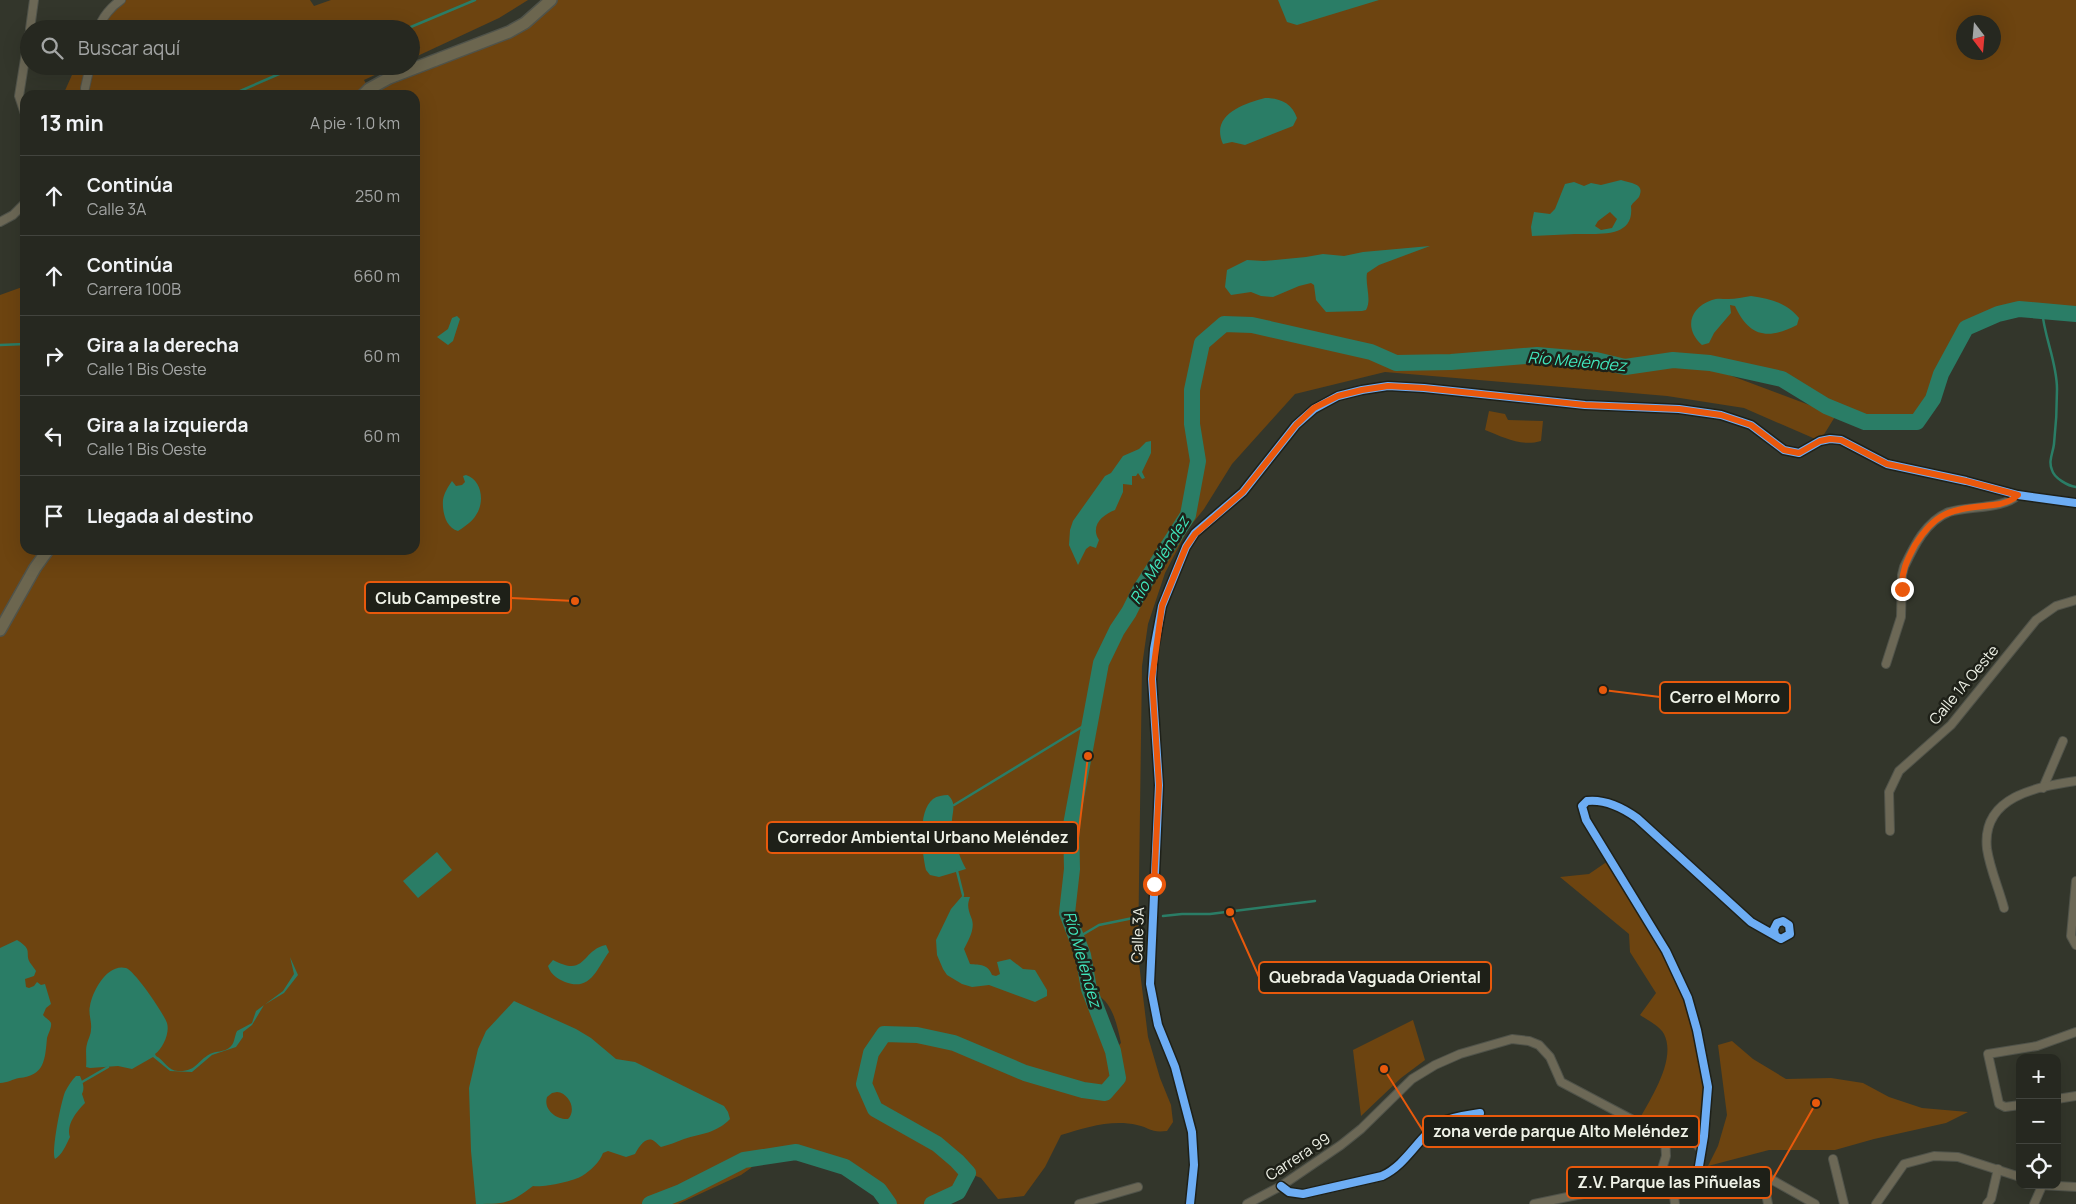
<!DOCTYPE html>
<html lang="es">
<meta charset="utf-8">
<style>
:root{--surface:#262820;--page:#2e3029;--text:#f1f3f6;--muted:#a4a6a5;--line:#42443e}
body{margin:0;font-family:Manrope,sans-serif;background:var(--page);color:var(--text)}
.controls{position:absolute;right:15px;bottom:15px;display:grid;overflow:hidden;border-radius:10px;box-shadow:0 5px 20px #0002}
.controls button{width:45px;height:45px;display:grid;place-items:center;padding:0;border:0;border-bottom:1px solid var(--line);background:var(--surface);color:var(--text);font:25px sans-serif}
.compass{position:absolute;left:1956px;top:15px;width:45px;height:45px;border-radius:50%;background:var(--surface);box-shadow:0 5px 20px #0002;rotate:164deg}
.stop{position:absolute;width:15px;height:15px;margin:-11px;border:4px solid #ea580c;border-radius:50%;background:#fff}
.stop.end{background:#ea580c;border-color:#fff;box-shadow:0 1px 5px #0008}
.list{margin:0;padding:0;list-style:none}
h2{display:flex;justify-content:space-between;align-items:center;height:65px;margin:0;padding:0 20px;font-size:21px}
h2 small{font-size:16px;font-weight:400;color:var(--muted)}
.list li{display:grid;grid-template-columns:32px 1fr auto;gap:15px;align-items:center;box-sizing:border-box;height:80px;padding:0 20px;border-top:1px solid var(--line)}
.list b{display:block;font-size:19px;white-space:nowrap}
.list p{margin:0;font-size:16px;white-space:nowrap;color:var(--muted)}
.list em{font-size:16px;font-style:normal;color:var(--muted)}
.icon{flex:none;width:28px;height:28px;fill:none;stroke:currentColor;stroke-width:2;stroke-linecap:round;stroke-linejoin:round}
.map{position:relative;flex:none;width:2076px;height:1204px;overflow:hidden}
.search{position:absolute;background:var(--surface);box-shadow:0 5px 20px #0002;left:20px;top:20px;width:400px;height:55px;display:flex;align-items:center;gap:12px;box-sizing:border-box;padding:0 18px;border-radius:28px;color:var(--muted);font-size:19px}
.panel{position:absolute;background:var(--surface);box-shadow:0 5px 20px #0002;left:20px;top:90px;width:400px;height:465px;border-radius:15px}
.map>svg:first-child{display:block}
.green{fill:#6d4410;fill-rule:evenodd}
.water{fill:#2a7d66;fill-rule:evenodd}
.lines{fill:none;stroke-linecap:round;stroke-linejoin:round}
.stream{stroke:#2a7d66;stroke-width:2.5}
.river{stroke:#2a7d66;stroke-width:16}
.street-casing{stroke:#50534a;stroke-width:10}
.secondary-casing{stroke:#50534a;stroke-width:14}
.street{stroke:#6c6856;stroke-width:8}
.secondary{stroke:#6c664f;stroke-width:11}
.cycleway-casing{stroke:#1e2018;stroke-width:11}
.cycleway{stroke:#6dadf4;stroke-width:8}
.route{stroke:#ea580c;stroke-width:6}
.labels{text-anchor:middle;stroke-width:5;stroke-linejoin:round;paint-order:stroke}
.street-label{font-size:15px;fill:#eff2e7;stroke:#1e2018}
.water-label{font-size:16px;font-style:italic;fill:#40e6bc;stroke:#1e2018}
.leader{fill:none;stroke:#e8590c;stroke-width:2}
.callout-dot{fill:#e8590c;stroke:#1e2018;stroke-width:2}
.callout{fill:#1e2018;stroke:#e8590c;stroke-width:2}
.callout-label{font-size:16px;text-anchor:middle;font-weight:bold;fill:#eff2e7}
</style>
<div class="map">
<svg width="2076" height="1204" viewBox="0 0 2076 1204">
<rect width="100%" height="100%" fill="#33362b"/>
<!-- green -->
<g class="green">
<polygon points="122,0 310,0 314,6 331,0 528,0 499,18 411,59 411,29 94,29 101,16"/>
<path d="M551 0H2076V314L2019 309 1998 314 1966 328 1941 374 1933 399 1917 422H1865L1826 406 1782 379 1762 376 1743 369 1697 363 1836 415 1820 441 1744 408 1667 396 1385 372 1295 394 1232 464 1204 509 1188 529 1165 573 1148 624 1142 666 1138 955 1148 1037 1160 1078 1171 1105 1173 1122 1167 1131C1150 1133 1151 1128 1137 1125 1111 1119 1085 1128 1061 1135L1045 1167 1024 1196 998 1199 981 1178 968 1173 958 1192 932 1204H889L879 1190 845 1167 796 1152 756 1158 751 1168 741 1175 678 1204H0V295L25 286V550H415V95H63L76 66H394L364 80 369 89 494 40ZM1964 22H1994V52H1964ZM1090 993C1112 996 1117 1025 1121 1043L1114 1050Z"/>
<path d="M1489 411 1505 414 1508 420 1543 421 1541 441C1521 447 1503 437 1485 430Z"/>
<path d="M1608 861 1665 952 1684 995 1695 1030 1707 1087 1700 1147 1691 1136H1665L1638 1122C1650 1099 1677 1060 1664 1034 1660 1026 1647 1020 1640 1015L1656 993 1630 952 1629 934 1560 877 1589 874Z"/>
<polygon points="1413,1020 1425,1060 1401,1078 1361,1116 1353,1050"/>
<polygon points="1732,1041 1753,1059 1786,1079 1831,1078 1863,1083 1889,1097 1922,1108 1968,1112 1946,1123 1874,1139 1835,1150 1769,1150 1708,1166 1718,1146 1727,1115 1718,1045"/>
</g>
<!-- water -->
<g class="water">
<polygon points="1278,0 1379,0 1297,25 1287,22"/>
<path d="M1265 98C1280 98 1292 103 1297 118L1293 126 1245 145 1232 142 1223 144C1210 115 1243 104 1265 98Z"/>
<path d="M1621 180C1629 183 1646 183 1639 197 1637 200 1633 202 1631 206 1635 240 1595 233 1575 234 1561 235 1547 235 1532 236L1531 227 1534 212 1550 214 1555 209 1565 184 1574 182 1584 186 1591 183 1601 185ZM1610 212 1617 219 1612 228 1601 230 1595 226 1598 221Z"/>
<path d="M1430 246 1379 265 1367 273C1365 285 1372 300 1366 310L1362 311 1326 312 1316 300 1314 285 1311 283 1299 286 1273 297 1261 296 1251 292 1231 295 1225 287 1227 270 1247 260 1264 261 1306 257 1323 254 1344 256 1363 252Z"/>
<path d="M1751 296C1770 299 1786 302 1799 318L1797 325C1768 340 1749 337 1735 306L1730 305 1731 313 1714 333 1709 343 1702 345C1684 329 1689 308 1712 300 1717 298 1722 299 1728 299 1736 299 1743 297 1751 296Z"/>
<polygon points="457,316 460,319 453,341 448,345 437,337 448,329 452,318"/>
<path d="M1151 441V453L1142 472 1145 478 1142 479 1138 473 1136 476H1132V485L1123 484V492L1115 510C1102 515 1090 526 1099 540L1096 548 1090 546 1086 549 1078 565 1069 545 1070 530 1073 521 1105 476 1111 473 1123 456 1139 449 1146 442Z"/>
<path d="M466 475C482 480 485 502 476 515 473 521 464 527 458 531 446 528 442 512 443 500 444 493 448 487 452 481L456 486 462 485 465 482 463 476Z"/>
<path d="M948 795C958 804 951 814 952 826 953 839 959 856 966 869L939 877 930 875 926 870C922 852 917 812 933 799 937 796 943 795 948 795Z"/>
<polygon points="437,852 452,870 418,898 403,881"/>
<path d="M963 895 964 897H970C967 905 968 909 971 917 976 928 969 939 964 949L970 964C980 965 988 964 992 975L996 976 1000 974 997 962 1010 959 1023 969 1035 970 1047 990V996L1035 1002 989 985 972 987 962 984 947 975 943 969 937 955 936 940 951 909Z"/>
<path d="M17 940C35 951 23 953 31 964 33 967 35 969 36 971L34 976 25 979 26 987 29 988 34 986 37 982 41 985 45 984 51 1004 46 1008 43 1015C45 1018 50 1020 51 1023 52 1027 48 1034 47 1038 45 1059 45 1076 19 1078 13 1079 7 1083 0 1083V948Z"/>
<path d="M606 945 609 952C597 968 591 992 565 982 558 979 551 975 548 966L553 960C587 978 581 950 606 945Z"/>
<path d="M290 957 298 975 284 993 264 1005 252 1025 243 1032V1037L236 1047 212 1055 192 1072 170 1071 153 1057 132 1069 118 1066 90 1068 86 1067C87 1060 85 1050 87 1044 88 1039 91 1035 91 1029 92 1022 88 1013 90 1006 92 992 107 963 126 968 135 971 164 1014 167 1023 170 1033 163 1048 155 1054L156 1056C164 1060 168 1071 178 1071 196 1072 197 1061 210 1054 216 1051 224 1052 229 1048 235 1044 234 1037 237 1031L252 1023 256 1011 283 991 294 974Z"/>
<path d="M514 1001 576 1029 591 1038 616 1059 635 1062 724 1106 728 1112 730 1119C715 1134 702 1133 684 1139 676 1142 669 1145 661 1147 658 1145 657 1143 654 1141 646 1135 638 1148 635 1154L626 1157 608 1151 603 1153C600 1162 590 1171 582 1176 574 1181 543 1188 533 1186 509 1204 506 1204 476 1204L471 1151 469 1088 478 1049 486 1031ZM557 1092C569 1093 577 1110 568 1119 557 1120 543 1110 547 1097L552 1093Z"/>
<path d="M76 1076H80C83 1083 85 1088 82 1094L85 1103C76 1112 66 1125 70 1137 66 1145 62 1155 55 1159 51 1151 61 1102 65 1092 68 1086 72 1080 76 1076Z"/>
</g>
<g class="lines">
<!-- stream -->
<g class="stream">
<polyline points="406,29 475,0"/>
<polyline points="231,95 286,71 307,66"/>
<path d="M2042 310C2044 337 2057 362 2057 389 2057 407 2056 426 2054 444 2053 453 2048 461 2052 470 2054 478 2068 486 2076 487"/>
<polyline points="0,345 25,344"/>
<polyline points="954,805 1090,722"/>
<polyline points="957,871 963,895"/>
<polyline points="1163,916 1182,914 1210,914 1315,901"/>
<polyline points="1077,938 1099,925 1138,917"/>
<polyline points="82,1082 108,1067"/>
</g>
<!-- river -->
<g class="river">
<polyline points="650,1204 681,1192 744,1160 796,1152 845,1167 879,1190 889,1204"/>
<polyline points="932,1204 958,1192 968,1173 957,1161 937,1144 875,1109 864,1084 871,1053 884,1034 917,1035 954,1043 1025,1073 1083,1090 1105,1093 1118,1078 1113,1051 1089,989 1083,955 1067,913 1072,869 1071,825 1101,663 1117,630 1129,612 1140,590 1188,515 1198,461 1192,424 1192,390 1202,343 1224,324 1252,325 1371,352 1396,363 1451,362 1537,355 1596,360 1625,367 1673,360 1710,363 1782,379 1826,406 1865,422 1917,422 1933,399 1941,374 1966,328 1998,314 2019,309 2076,314"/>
</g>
<!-- street casing -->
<g class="street-casing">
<g id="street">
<polyline points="30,29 34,0"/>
<path d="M99 29C101 18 112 6 121 0"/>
<polyline points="85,88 90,66"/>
<polyline points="25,114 19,96 29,34"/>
<polyline points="0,222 13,215 25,203"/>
<path d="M1886 664 1901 617 1902 575 1904 567C1914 546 1926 521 1949 512 1969 506 2004 509 2018 495"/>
<polyline points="2043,788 2063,741"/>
<polyline points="1890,831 1889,792 1899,771 1951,725 2036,620 2056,606 2076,600"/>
<polyline points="2076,881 2071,936 2076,945"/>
<path d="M2004 908C1999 889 1990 869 1987 849 1981 796 2037 787 2076 781"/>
<polyline points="2057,1099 2076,1096"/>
<polyline points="2020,1105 2005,1107 1999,1104 1988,1054 2037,1046 2076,1032"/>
<polyline points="1833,1159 1844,1204"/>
<path d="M1698 1172 1704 1136 1708 1087 1697 1030 1688 998 1666 951 1586 820 1582 806 1587 801C1605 799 1623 808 1637 818L1751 922 1781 939 1790 934 1789 925 1783 921 1777 923 1774 929 1775 935"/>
<polyline points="1762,1173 1768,1204"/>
<polyline points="1672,1179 1675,1204"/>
<polyline points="1658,1182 1666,1156 1665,1137"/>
<polyline points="2040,1185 2076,1187"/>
<path d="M1281 1186 1289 1192 1303 1194 1382 1176C1408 1164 1418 1136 1442 1122 1453 1116 1468 1115 1480 1113"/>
<polyline points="1079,1204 1138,1187"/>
<polyline points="1190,1204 1194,1165 1192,1132 1175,1067 1158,1025 1150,984 1159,785 1152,679 1154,649 1162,606 1186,547 1195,533 1243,492 1296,425 1314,409 1338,396 1362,390 1388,386 1424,388 1585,405 1679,409 1721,415 1751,425 1784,450 1799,453 1820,441 1830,439 1841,440 1887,464 1966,481 2018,495 2076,503"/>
<polyline points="1247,1204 1281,1186 1341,1145 1361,1129 1412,1079 1435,1065 1460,1054 1512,1039 1529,1041 1539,1045 1550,1057 1561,1082 1665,1137 1678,1135 1690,1137 1701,1149"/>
<polyline points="1534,1204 1577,1195 1658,1182 1698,1172 1758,1172 1815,1204"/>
<polyline points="1876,1204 1904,1164 1934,1156 1958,1157 2020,1177"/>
<polyline points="1987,1204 1991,1199 1998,1169"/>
<polyline points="2034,1204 2042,1186"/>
</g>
</g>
<!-- secondary casing -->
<g class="secondary-casing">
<g id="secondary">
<polyline points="363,95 369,89 389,78 509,32 525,23 551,0"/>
<polyline points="0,630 35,568 48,550"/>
</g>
</g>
<!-- street -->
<use href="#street" class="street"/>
<!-- secondary -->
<use href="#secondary" class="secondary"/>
<!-- cycleway casing -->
<g class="cycleway-casing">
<g id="cycleway">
<path d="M1698 1172 1704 1136 1708 1087 1697 1030 1688 998 1666 951 1586 820 1582 806 1587 801C1605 799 1623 808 1637 818L1751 922 1781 939 1790 934 1789 925 1783 921 1777 923 1774 929 1775 935"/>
<path d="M1281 1186 1289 1192 1303 1194 1382 1176C1408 1164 1418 1136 1442 1122 1453 1116 1468 1115 1480 1113"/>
<polyline points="1190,1204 1194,1165 1192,1132 1175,1067 1158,1025 1150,984 1159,785 1152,679 1154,649 1162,606 1186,547 1195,533 1243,492 1296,425 1314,409 1338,396 1362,390 1388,386 1424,388 1585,405 1679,409 1721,415 1751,425 1784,450 1799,453 1820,441 1830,439 1841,440 1887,464 1966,481 2018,495 2076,503"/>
</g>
</g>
<!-- cycleway -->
<use href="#cycleway" class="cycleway"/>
</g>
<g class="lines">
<!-- route -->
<path class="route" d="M1154 884 1159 785 1152 679 1162 606 1186 547 1195 534 1243 492 1296 425 1314 408 1338 396 1362 390 1388 386 1424 388 1585 405 1679 409 1721 415 1751 425 1784 450 1799 453 1820 441 1830 439 1841 440 1887 464 1966 481 2018 495C2011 502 2003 504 1993 505 1954 510 1938 508 1915 545 1907 560 1901 572 1902 589"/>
</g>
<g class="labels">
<!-- street labels -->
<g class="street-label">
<text transform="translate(1964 685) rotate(-50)" y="5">Calle 1A Oeste</text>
<text transform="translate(1138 935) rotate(-88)" y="5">Calle 3A</text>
<text transform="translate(1298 1157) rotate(-33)" y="5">Carrera 99</text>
</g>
<!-- water labels -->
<g class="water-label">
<text transform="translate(1577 361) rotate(5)" y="6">Río Meléndez</text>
<text transform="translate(1159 560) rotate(-59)" y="6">Río Meléndez</text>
<text transform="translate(1083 959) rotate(74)" y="6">Río Meléndez</text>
</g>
</g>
<!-- callouts -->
<path class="leader" d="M575 601L511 598M1603 690L1660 697M1088 756L1078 838M1230 912L1259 977M1384 1069L1423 1131M1816 1103L1771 1182"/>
<g class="callout-dot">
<circle cx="575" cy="601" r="5"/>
<circle cx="1603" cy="690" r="5"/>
<circle cx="1088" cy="756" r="5"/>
<circle cx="1230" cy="912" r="5"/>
<circle cx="1384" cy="1069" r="5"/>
<circle cx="1816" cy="1103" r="5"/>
</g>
<g class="callout">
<rect x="365" y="582" width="146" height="31" rx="5"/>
<rect x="1660" y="682" width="130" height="31" rx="5"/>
<rect x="767" y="822" width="311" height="31" rx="5"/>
<rect x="1259" y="962" width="232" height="31" rx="5"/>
<rect x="1423" y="1116" width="276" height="31" rx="5"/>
<rect x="1567" y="1167" width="204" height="31" rx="5"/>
</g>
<g class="callout-label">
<text x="438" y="604">Club Campestre</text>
<text x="1725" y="703">Cerro el Morro</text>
<text x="923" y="843">Corredor Ambiental Urbano Meléndez</text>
<text x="1375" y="983">Quebrada Vaguada Oriental</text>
<text x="1561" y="1137">zona verde parque Alto Meléndez</text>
<text x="1669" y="1188">Z.V. Parque las Piñuelas</text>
</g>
</svg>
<div class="controls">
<button>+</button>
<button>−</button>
<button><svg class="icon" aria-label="locate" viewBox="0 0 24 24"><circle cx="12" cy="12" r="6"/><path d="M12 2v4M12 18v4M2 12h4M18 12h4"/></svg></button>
</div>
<svg class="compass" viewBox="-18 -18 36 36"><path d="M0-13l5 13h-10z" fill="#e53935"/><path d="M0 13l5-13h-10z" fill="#a4a6a5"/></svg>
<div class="stop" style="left:1154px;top:884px"></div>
<div class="stop end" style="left:1902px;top:589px"></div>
<div class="search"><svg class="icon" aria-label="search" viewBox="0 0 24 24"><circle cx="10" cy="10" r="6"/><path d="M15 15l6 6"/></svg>Buscar aquí</div>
<section class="panel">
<h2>13 min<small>A pie · 1.0 km</small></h2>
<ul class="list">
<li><svg class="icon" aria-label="ahead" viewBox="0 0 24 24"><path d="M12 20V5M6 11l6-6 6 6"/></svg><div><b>Continúa</b><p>Calle 3A</p></div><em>250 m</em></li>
<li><svg class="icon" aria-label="ahead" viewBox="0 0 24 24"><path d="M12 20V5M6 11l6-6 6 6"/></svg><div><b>Continúa</b><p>Carrera 100B</p></div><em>660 m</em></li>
<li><svg class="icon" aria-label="right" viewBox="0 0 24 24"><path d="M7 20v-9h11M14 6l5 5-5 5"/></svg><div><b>Gira a la derecha</b><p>Calle 1 Bis Oeste</p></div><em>60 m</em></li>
<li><svg class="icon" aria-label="left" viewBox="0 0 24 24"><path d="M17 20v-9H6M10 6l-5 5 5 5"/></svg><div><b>Gira a la izquierda</b><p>Calle 1 Bis Oeste</p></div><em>60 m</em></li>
<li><svg class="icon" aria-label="arrive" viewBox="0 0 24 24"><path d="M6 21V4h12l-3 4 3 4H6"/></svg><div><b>Llegada al destino</b></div></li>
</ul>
</section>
</div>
